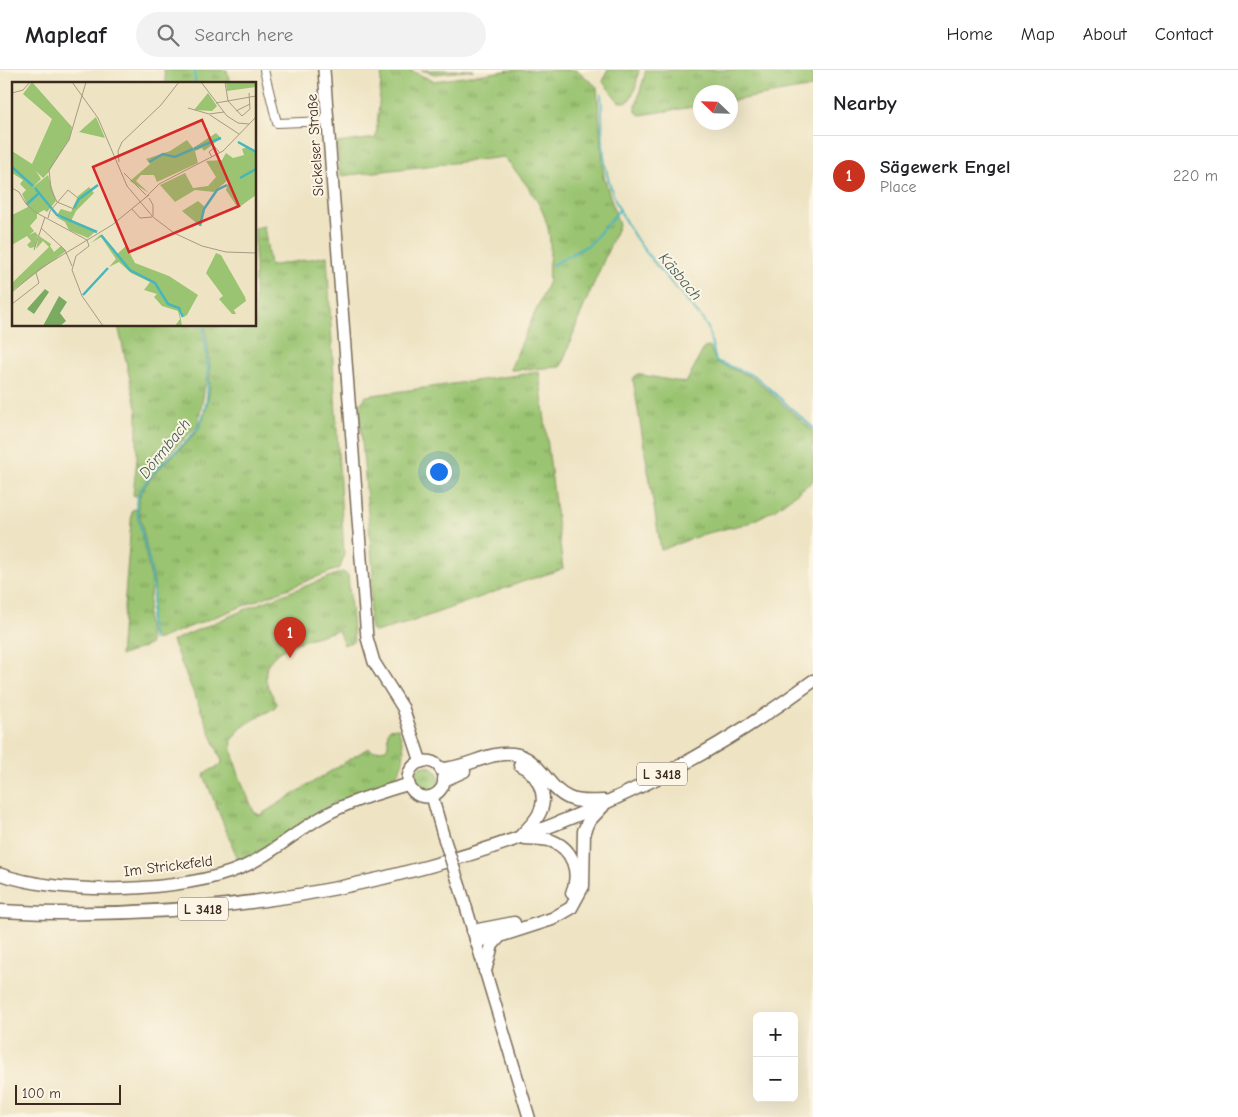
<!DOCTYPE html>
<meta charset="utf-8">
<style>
:root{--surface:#fff;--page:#f2f2f2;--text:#202124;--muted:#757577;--line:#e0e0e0;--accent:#c8321e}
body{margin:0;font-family:"Comic Neue",sans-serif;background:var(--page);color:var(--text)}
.controls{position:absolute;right:15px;bottom:15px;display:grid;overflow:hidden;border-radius:8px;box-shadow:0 5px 20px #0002}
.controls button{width:45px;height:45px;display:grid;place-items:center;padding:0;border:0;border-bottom:1px solid var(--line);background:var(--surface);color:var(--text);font:25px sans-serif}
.compass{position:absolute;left:693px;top:15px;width:45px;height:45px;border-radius:50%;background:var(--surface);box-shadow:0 5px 20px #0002;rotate:293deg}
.scale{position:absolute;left:15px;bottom:12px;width:106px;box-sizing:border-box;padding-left:5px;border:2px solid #3b2a1e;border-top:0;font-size:14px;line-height:18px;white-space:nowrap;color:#3b2a1e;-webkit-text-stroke:4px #fcf5e5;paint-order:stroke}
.you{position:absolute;left:438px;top:401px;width:18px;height:18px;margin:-12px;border:4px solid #fff;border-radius:50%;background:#1a73e8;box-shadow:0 0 0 8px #1a73e833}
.badge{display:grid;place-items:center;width:32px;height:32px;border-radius:50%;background:var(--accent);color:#fff;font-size:16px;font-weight:700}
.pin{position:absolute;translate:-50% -41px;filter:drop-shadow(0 1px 2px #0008)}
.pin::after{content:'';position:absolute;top:26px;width:18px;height:15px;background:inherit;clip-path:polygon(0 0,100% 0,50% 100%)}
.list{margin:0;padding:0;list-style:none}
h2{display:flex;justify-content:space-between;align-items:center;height:65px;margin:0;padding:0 20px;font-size:21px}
h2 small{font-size:16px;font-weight:400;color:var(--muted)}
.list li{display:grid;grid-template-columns:32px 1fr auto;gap:15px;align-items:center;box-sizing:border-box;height:80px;padding:0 20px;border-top:1px solid var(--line)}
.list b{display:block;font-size:19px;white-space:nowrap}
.list p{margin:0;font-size:16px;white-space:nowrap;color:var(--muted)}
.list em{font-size:16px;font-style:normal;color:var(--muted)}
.icon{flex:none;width:28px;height:28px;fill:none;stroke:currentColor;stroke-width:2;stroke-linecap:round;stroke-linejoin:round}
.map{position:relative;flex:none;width:813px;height:1047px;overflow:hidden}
header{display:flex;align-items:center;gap:30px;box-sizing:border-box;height:70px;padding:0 25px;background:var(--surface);border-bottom:1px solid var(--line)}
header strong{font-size:24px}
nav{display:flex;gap:28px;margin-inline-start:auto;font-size:18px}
.search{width:350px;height:45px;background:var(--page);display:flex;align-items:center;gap:12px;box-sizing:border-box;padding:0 18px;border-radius:28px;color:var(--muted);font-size:19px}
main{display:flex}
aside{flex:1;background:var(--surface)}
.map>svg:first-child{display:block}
.grass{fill:url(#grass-tufts);stroke:#6a7748}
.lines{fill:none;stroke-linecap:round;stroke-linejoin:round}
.stream{stroke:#46b6bc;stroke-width:2}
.street-casing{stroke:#7a6b58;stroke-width:10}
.secondary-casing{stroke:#7a6b58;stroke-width:14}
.primary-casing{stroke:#7a6b58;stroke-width:15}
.street{stroke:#fff;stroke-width:8}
.secondary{stroke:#fff;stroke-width:11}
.primary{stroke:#fff;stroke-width:12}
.secondary-bridge-casing{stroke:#7a6b58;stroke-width:14;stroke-linecap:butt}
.secondary-bridge{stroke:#fff;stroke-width:11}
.labels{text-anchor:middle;stroke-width:4;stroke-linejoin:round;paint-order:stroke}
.shield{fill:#fcf5e5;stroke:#75675a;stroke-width:1}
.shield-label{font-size:14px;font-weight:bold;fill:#3b2a1e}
.street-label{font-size:15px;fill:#3b2a1e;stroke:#fcf5e5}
.water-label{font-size:16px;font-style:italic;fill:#3f5b55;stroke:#fcf5e5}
.inset-river{fill:none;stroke:#46b6bc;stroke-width:2.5}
.inset-road{fill:none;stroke:#a69a82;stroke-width:1}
.view{fill:#d62828;fill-opacity:0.15;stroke:#d62828;stroke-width:2.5}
.inset-edge{fill:none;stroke:#3b2a1e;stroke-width:2.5}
</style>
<header>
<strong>Mapleaf</strong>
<div class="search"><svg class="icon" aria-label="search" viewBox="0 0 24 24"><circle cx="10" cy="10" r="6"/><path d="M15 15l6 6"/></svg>Search here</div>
<nav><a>Home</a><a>Map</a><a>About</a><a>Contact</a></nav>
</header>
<main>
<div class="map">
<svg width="813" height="1047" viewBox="0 0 813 1047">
<defs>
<pattern id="grass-tufts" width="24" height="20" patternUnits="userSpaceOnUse" patternTransform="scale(1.25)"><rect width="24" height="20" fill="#9ac471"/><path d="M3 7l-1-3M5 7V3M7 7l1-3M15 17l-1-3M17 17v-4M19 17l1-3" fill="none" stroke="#7f9f5c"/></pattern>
</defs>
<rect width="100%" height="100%" fill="#fcf5e5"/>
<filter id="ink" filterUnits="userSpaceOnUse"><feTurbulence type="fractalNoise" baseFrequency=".02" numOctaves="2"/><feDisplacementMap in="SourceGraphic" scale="10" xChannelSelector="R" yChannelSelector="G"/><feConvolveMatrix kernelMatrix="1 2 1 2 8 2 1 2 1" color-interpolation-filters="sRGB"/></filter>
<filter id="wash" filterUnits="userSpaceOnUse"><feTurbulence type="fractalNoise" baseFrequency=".0096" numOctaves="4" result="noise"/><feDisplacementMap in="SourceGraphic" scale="20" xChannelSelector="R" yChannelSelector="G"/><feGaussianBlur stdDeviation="1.12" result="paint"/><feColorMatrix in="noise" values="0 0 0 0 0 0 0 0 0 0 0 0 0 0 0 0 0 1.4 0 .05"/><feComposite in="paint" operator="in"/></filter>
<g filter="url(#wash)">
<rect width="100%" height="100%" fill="#eee4c4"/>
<!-- grass -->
<g class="grass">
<polygon points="164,0 227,0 230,14 166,14"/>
<path d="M382 0H409L434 11 512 0H577L597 17 604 107 619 155 581 243 561 297 511 300V297L549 211C547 197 551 185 550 172 548 137 525 113 504 87L340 106 337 73 376 68Z"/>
<polygon points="421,0 474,0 435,4"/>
<polygon points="607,0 639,0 635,20 628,32 619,32 603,12"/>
<polygon points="646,0 813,0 813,17 731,31 730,22 700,22 700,36 640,45 636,42 636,36"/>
<path d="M264 156 270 196 327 186 344 485 340 498 156 570C143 553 156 531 154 511L138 438C135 408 191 377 201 354 214 323 210 287 205 255H255V158Z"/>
<polygon points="118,255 203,255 208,300 198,355 166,387 136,426 133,425 137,388 137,341"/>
<polygon points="710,277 716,292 754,308 813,361 813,411 774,440 749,453 704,464 661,480 633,309 637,304 686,313 704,278"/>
<polygon points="539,302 563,499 525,511 411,552 375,562 371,559 369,549 373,502 359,336 366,326"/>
<polygon points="136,439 152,512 147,547 150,571 149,575 120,586 132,440"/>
<path d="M342 502 348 505 354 571 344 575 338 560C316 568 261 576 266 609 267 617 273 626 277 634L274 638C262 646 241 654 233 668 226 680 248 727 254 742L260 745 368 678 373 681 386 679C391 672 385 666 389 659L398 658C407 682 406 691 392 713L331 735 277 772 239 792 204 706 205 703 221 695 222 691 172 571 251 537Z"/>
<circle cx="426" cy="709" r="13"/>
</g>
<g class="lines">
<!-- stream -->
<g class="stream">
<polyline points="195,0 195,14"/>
<path d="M601 24C603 51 601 81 608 108 622 166 667 205 703 250L708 258 716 291 755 306 813 358"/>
<polyline points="552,195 590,174 620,139"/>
<path d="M153 570C145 547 156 535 153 513 150 486 139 460 136 433 142 403 183 380 198 357 213 332 208 282 203 255"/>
</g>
</g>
</g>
<g filter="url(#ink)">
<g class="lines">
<!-- street casing -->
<g class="street-casing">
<polyline id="street" points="264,0 277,53 328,51"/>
</g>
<!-- secondary casing -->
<g class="secondary-casing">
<g id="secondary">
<polyline points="324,0 367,568 374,592 403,638 421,692"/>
<circle cx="426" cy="709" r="18"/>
<polyline points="432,726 443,765"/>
<path d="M0 804C60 826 185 823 243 797 272 784 294 763 320 748 347 732 379 723 409 714"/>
<polyline points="460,817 529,1047"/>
</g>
</g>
<!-- primary casing -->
<g class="primary-casing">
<g id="primary">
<path d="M520 695C538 703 549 726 539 744 535 752 527 759 521 766"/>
<path d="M441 699C466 699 488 681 513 684 541 688 546 718 569 728 580 733 592 731 604 731"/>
<polyline points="444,710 464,701"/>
<path d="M525 768C534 769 543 768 552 771 573 779 581 803 572 823"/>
<path d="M0 841C287 857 580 784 813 611"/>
<polyline points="473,861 514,853"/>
<polyline points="476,870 490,869 552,849 571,838 583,816 584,761 588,752 603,736"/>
<polyline points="485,901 492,875 500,866"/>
</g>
</g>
<!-- street -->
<use href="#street" class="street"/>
<!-- secondary -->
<use href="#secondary" class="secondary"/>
<!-- primary -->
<use href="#primary" class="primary"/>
<!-- secondary-bridge casing -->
<g class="secondary-bridge-casing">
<polyline id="secondary-bridge" points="443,765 460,817"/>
</g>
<!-- secondary-bridge -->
<use href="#secondary-bridge" class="secondary-bridge"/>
</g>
</g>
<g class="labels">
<!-- shield labels -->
<g class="shield">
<rect x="637" y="692.5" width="50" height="23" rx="4"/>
<rect x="178" y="827.5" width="50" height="23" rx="4"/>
</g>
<g class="shield-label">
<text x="662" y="709">L 3418</text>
<text x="203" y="844">L 3418</text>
</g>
<!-- street labels -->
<g class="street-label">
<text transform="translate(315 75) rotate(-94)" y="5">Sickelser Straße</text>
<text transform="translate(168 796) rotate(-7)" y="5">Im Strickefeld</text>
</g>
<!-- water labels -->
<g class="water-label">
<text transform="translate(681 206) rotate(50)" y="6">Käsbach</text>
<text transform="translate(164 378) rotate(-51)" y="6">Dörmbach</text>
</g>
</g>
<!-- overview -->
<g transform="translate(12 12)">
<rect width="244" height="244" fill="#eee4c4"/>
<path d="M20 0 60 45 58 56 36 91 31 96 24 89 29 97 21 105 36 93 44 119 35 130 32 128 25 132V136L18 144 22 149 17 153 23 150 26 153 23 165 18 166 15 163 19 159 15 154 0 163V133L16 125 10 112 14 108 8 102 11 98 0 91V69L20 82 40 37 11 12ZM196 11 205 24 200 29 182 28ZM84 35 93 56 67 50ZM204 51 209 56 192 69 190 66 183 69 186 81 145 100 142 93H129L124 99 137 111 118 99 138 82 134 77 158 69 175 58 181 66ZM235 65 244 71V113L226 126 214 108 217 97 202 110 183 108 163 120 148 103 173 91 181 106 196 104 204 95 194 79 210 78 214 71 221 76 232 73 230 67ZM77 105 82 111 64 129 59 139 84 149 76 156 57 148 53 140 44 135 55 137 45 133 49 127 59 130 66 114ZM186 119 193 125 188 144 170 129ZM88 153 104 173 114 164 123 181 157 194 186 213 175 233 172 235 170 229 167 226 170 244H163L168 237 166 229 150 224 142 215 145 212 132 208 138 200 119 191 107 180 97 185 104 177 89 155 79 161ZM27 154 39 162 38 164 42 170 49 164 54 169 0 209V201L37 165 31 159 24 167ZM204 171 209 173 233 215 234 219 222 228 224 232H220L207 217 211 214 194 191Z" fill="#9ac471"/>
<path d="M33 207 37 210 22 232 15 227ZM47 214 55 220 48 231 54 239 48 244H31Z" fill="#7baa63"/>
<path d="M214 0H244V5L215 9Z" fill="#9ac471"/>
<path class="inset-river" d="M226 60 244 70M182 67 209 56M137 80 151 72 163 75 181 67M0 85 21 104M228 96 244 87M23 106 45 133 85 150M15 122 27 111M62 126 67 117 86 103M188 144 192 127 205 108 215 103M89 153 118 188 143 201 156 222 167 226 171 235M71 213 96 186"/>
<path class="inset-road" d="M60 0 86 36 115 104 141 135 162 151 190 164 214 170 244 171M189 0 215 34 226 41 237 42M213 0 216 19 230 34 238 27 237 11M0 11 11 8 18 0M204 21 244 14M176 26 197 32 212 30M224 29 238 22M198 33 227 52M200 75 197 70 203 65 208 71M107 80 106 69 110 60 149 23 167 0M112 91 134 113M0 106 7 110 14 122 23 130 75 158 77 164 64 174 60 188 70 214 91 244M137 113 133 116 147 102 211 69 244 35M137 116 141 123V134M45 120 39 107 37 88 57 58 74 0M45 120 62 127M120 127 128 136 140 135M36 136 38 129 56 108 66 116M29 146 53 168 60 184M22 168 33 135M0 210 29 186 100 143 133 116M0 222 27 201 24 191"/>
<path class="view" d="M190 38 227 124 117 170 81 85Z"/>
<rect width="244" height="244" class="inset-edge"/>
</g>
</svg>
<div class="controls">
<button>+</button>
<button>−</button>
</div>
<svg class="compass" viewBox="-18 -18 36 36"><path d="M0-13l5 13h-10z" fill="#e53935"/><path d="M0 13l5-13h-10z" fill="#757577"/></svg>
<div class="scale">100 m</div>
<div class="you"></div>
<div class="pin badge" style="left:290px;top:588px">1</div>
</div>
<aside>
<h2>Nearby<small></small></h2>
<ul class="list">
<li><span class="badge">1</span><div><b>Sägewerk Engel</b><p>Place</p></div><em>220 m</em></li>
</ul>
</aside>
</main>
